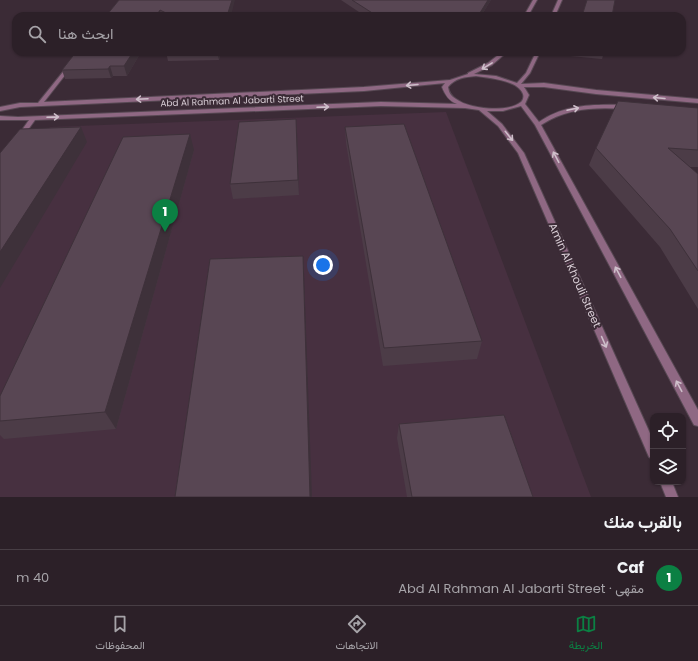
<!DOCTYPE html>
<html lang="ar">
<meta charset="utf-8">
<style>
:root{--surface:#2c2028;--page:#342830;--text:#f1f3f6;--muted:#a6a3a8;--line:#483e45;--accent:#0b8043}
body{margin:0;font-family:Poppins,Vazirmatn,sans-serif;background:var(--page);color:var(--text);direction:rtl}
.controls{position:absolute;right:12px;bottom:12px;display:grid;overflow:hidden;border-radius:8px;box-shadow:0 1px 3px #0004}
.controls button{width:36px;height:36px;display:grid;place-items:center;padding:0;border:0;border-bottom:1px solid var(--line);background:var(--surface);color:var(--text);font:20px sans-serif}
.you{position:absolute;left:323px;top:265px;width:14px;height:14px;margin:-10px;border:3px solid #fff;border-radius:50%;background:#1a73e8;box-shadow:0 0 0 6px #1a73e833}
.badge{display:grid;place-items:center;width:26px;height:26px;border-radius:50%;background:var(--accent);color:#fff;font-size:13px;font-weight:700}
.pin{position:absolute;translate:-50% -33px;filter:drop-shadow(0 1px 2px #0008)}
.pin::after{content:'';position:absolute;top:21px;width:14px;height:12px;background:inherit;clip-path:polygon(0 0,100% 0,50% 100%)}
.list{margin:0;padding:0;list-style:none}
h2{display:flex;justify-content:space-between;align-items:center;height:52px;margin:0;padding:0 16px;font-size:17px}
h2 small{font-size:13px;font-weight:400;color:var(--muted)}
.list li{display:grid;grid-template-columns:26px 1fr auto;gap:12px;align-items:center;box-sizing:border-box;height:56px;padding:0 16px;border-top:1px solid var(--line)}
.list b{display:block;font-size:15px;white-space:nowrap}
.list p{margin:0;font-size:13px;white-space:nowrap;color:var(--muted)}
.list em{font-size:13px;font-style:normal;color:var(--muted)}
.icon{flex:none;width:22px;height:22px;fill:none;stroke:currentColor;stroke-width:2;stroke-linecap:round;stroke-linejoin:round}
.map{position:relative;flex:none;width:698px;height:497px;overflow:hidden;direction:ltr}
.search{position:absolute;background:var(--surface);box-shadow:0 1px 3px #0004;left:12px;right:12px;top:12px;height:44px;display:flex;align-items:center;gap:10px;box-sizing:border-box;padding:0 14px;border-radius:12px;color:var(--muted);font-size:15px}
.sheet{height:108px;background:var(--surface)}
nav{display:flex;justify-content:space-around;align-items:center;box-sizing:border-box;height:56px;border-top:1px solid var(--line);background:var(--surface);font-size:11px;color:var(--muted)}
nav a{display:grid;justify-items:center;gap:2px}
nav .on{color:var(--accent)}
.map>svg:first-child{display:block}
.built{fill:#473040}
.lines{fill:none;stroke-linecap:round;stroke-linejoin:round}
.minor-casing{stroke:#574853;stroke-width:2}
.minor{fill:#8f6883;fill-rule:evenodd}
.wall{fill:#4c3c47}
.shaded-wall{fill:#3e313a}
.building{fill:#584653;stroke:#3e313a}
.oneway{stroke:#cebfca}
.labels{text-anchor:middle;stroke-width:4;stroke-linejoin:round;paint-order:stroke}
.far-street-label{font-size:9px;fill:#d9ced6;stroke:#3b2b36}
.street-label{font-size:11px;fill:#d9ced6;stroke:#3b2b36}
</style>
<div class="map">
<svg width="698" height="497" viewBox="0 0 698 497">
<rect width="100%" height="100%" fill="#3b2b36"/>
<!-- built -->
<polygon class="built" points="446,112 591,497 0,497 0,197 50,127"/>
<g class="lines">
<!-- minor casing -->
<g class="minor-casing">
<g id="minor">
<polygon points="533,0 537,0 528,16 524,16"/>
<polygon points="558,0 562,0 555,16 551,16"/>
<path d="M79 52H83L44 102 364 87 450 80 468 74V73L488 63 502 52H507L492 65 474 74 496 76 517 83 526 73 536 52H540L530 73 521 84 544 83 596 90 698 99V103L596 94 544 87H524L529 95 525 104 539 122C564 104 595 104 625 105L628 107 625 109C595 107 567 108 541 125L698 410V426L694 425 535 125 521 106 503 111H487L502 124 524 153 653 440V459L649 457 518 153 498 126 479 110 465 108 381 106 35 120 22 138 20 139 17 137 29 120H0V116L18 117 381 102 457 104C449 101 445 95 442 87L445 83 364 91 20 107 0 111V107L20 103H38ZM476 76C488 78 518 80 523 94 524 97 523 100 521 102 508 113 469 109 456 99 451 96 449 93 448 87 455 78 465 77 476 76Z"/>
<polygon points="660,482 672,482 678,497 666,497"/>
</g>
</g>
<!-- minor -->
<use href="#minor" class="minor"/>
</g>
<!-- wall -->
<g class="wall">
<polygon points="119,0 231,16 106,16"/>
<polygon points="341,0 491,0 481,16 365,16"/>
<polygon points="141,52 127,76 113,76 111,78 65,79 62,70"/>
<polygon points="166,52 221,52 219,60 168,61"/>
<polygon points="420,52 450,52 447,56"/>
<polygon points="571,52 604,52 602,59 570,56"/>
<polygon points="698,108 698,167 690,167 698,174 698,309 660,247 589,165 596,148"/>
<polygon points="345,127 482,341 477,359 383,366 346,143"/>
<polygon points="297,133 299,195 233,199 230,184"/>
<polygon points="194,150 116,429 4,439 0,435 0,396"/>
<polygon points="399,424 533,497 407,497 397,438"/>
</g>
<!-- shaded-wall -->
<g class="shaded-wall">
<polygon points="232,0 235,0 231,16 227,16"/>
<polygon points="488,0 491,0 481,16 478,16"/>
<polygon points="160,10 161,16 156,16"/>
<polygon points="133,52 141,52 127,76 124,66"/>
<polygon points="217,52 221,52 219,60"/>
<polygon points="110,66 113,76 111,78 108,69"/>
<polygon points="296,119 297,133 299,195 298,180"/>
<polygon points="81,127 87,142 0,288 0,252"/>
<polygon points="190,134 194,150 116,429 105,412"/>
<polygon points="303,256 304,274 312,497 310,497"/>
</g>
<!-- building -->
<g class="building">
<polygon points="119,0 232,0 227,16 172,16 160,10 156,16 106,16"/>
<polygon points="352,0 488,0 478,16 377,16"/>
<polygon points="587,0 615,0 612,16 582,16"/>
<polygon points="76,52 133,52 124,66 110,66 108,69 62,70"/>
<polygon points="618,101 698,108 698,150 668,148 698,174 698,271 670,229 596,148"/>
<polygon points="296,119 298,180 230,184 239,122"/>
<polygon points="404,124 482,341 384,348 345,127"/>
<polygon points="81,127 0,252 0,153 20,129"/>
<polygon points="190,134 105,412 0,421 0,396 123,137"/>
<polygon points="303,256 310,497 175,497 210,259"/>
<polygon points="504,415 533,497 412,497 399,424"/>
</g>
<!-- one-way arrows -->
<defs><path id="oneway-shaft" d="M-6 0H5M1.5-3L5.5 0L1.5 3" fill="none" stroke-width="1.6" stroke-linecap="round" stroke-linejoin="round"/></defs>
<g class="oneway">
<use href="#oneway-shaft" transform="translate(487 66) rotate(149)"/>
<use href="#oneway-shaft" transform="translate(412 85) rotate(175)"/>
<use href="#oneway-shaft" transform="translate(659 98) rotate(-175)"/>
<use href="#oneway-shaft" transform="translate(142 99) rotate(177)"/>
<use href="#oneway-shaft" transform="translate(323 107) rotate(-2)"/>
<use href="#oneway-shaft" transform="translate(573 109) rotate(-12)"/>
<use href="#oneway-shaft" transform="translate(53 117) rotate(-2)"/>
<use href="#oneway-shaft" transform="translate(509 136) rotate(51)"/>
<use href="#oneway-shaft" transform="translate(556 157) rotate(-118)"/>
<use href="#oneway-shaft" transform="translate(618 272) rotate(-118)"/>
<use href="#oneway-shaft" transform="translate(604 342) rotate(66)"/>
<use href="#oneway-shaft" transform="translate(679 386) rotate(-118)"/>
</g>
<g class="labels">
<!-- far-street labels -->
<g class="far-street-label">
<text transform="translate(232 101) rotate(-2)" y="3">Abd Al Rahman Al Jabarti Street</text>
</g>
<!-- street labels -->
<g class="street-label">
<text transform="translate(575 275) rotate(66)" y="4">Amin Al Khouli Street</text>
</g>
</g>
</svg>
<div class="controls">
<button><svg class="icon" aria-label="locate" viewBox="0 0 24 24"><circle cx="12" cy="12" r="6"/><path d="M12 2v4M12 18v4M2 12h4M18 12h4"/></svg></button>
<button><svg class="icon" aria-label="layers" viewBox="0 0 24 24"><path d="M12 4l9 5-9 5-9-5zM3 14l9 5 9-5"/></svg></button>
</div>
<div class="you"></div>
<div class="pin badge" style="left:165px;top:232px">1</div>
<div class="search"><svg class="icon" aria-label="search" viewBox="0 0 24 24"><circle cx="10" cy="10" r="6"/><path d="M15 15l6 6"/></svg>ابحث هنا</div>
</div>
<section class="sheet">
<h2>بالقرب منك<small></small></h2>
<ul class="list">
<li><span class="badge">1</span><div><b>Caf</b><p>مقهى · Abd Al Rahman Al Jabarti Street</p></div><em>40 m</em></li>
</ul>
</section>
<nav>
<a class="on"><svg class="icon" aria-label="map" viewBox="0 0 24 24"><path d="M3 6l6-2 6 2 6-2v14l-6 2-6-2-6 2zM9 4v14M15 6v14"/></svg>الخريطة</a>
<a><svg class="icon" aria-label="directions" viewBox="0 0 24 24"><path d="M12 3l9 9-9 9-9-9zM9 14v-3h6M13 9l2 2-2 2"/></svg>الاتجاهات</a>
<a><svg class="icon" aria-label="saved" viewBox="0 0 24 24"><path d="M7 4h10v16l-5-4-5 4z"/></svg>المحفوظات</a>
</nav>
